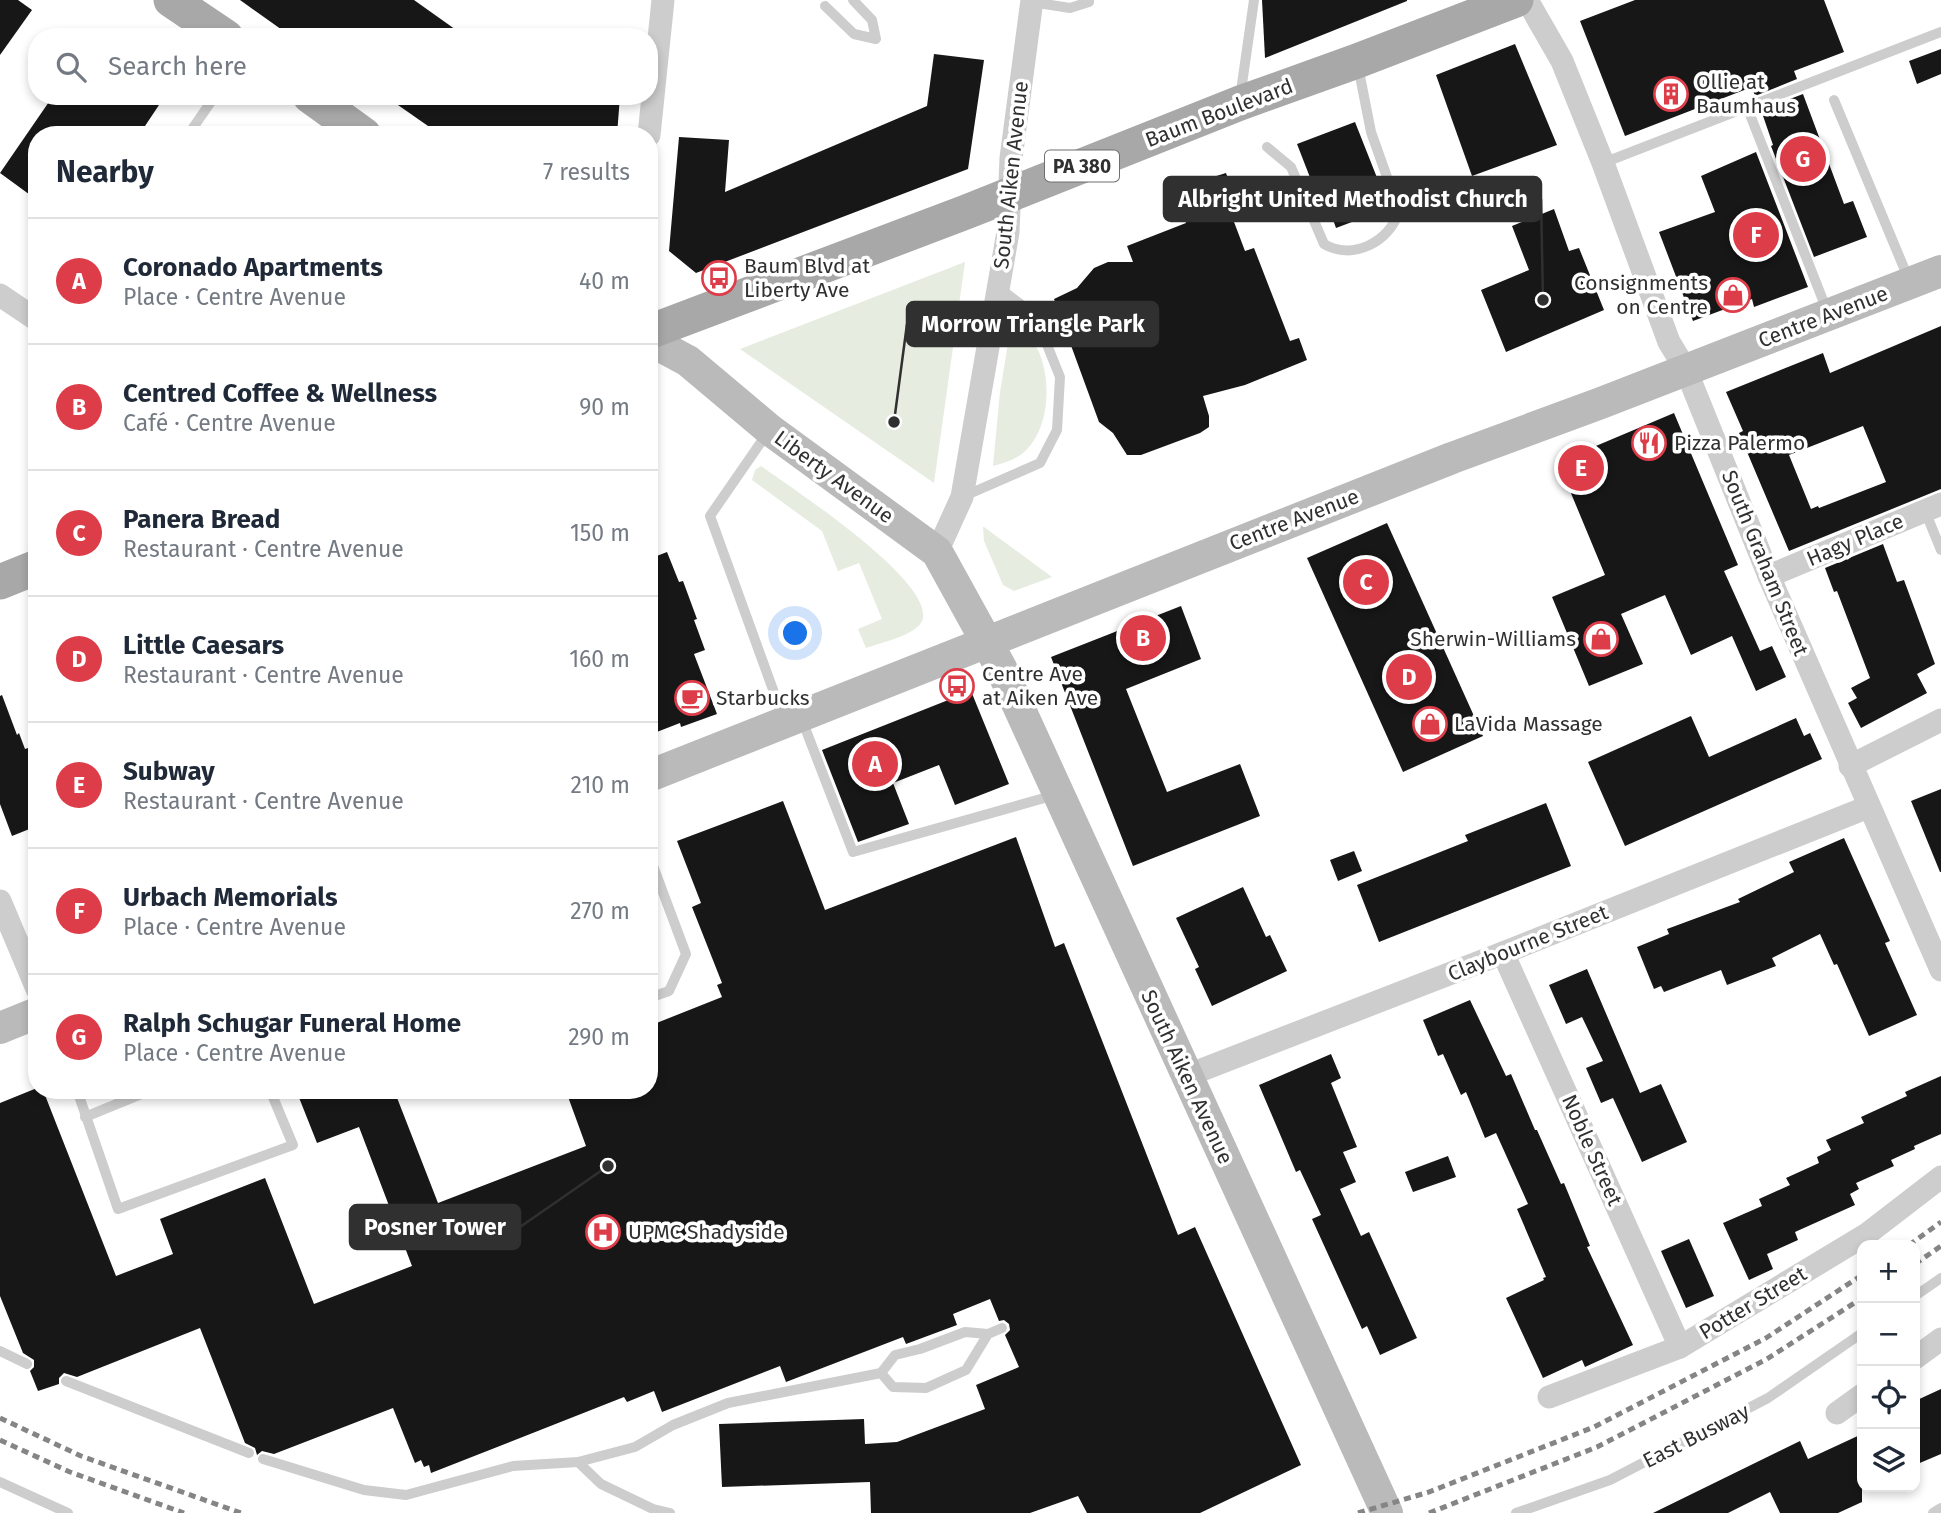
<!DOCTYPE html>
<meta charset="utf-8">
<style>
:root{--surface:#fff;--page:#f2f2f3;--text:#1f2937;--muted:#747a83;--line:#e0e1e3;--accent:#dd3c49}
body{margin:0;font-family:"Fira Sans",sans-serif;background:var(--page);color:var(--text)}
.controls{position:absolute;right:21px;bottom:21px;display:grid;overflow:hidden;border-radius:14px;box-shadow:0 4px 10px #0003}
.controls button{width:63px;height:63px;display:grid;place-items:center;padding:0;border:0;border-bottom:2px solid var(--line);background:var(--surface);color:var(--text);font:35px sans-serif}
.you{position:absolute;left:796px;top:634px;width:24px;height:24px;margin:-18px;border:5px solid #fff;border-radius:50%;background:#1a73e8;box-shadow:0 0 0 10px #1a73e833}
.badge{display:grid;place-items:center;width:46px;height:46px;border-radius:50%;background:var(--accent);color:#fff;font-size:23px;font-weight:700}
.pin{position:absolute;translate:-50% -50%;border:4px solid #fff;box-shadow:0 2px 7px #0006}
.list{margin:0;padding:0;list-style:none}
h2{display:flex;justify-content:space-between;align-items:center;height:91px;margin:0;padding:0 28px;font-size:30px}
h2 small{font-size:23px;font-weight:400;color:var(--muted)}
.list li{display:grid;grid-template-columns:46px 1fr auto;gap:21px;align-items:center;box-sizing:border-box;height:126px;padding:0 28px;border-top:2px solid var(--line)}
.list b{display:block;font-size:26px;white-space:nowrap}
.list p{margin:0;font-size:23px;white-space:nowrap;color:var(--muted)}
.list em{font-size:23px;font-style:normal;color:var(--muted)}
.icon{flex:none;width:38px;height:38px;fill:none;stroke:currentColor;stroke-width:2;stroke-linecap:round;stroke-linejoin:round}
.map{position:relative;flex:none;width:1941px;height:1513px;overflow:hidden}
.search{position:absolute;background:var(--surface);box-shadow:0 4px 10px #0003;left:28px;top:28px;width:630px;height:77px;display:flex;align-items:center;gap:18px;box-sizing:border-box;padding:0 24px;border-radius:28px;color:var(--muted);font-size:26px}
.panel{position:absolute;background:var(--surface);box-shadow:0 4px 10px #0003;left:28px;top:126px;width:630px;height:973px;border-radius:28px}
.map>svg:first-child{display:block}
.green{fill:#e6ecdf}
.building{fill:#171717;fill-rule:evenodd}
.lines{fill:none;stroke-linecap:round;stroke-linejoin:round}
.service{stroke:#cdcdcd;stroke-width:10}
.minor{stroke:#cdcdcd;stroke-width:23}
.secondary{stroke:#bababa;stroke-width:32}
.primary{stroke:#a8a8a8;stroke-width:35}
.rail{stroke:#858585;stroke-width:5;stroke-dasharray:7 5;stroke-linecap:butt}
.labels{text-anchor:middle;stroke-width:7;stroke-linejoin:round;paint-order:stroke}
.shield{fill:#fff;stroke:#6e6e6e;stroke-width:2}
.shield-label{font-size:19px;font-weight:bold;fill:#303030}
.poi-label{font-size:21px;fill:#303030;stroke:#fff;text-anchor:start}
.street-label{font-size:21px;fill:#303030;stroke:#fff}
.leader{fill:none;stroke:#303030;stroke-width:2.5}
.callout-dot{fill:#303030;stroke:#fff;stroke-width:2.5}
.callout{fill:#303030;stroke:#303030;stroke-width:2.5}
.callout-label{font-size:23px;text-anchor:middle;font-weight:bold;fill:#fff}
</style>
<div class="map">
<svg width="1941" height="1513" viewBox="0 0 1941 1513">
<rect width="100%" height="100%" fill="#fff"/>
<!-- green -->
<g class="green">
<polygon points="965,262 934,483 740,349"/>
<path d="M1013 313C1022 325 1031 336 1038 350 1052 380 1050 430 1023 453 1014 460 1003 463 993 466L1000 392Z"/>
<path d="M761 466C790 487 938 583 922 621 916 635 880 643 866 648L858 629 882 619 859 563 838 571 822 531 752 480 755 470Z"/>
<polygon points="983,527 984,527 1052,577 1014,591 1003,585 984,541"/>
</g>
<!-- building -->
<g class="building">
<polygon points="0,0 18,0 32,10 0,55"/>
<polygon points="240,0 414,0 466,37 292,37"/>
<polygon points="1262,0 1407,0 1407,1 1265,58"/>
<polygon points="1635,0 1824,0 1844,52 1794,71 1797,79 1755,96 1752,87 1625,136 1580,21"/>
<polygon points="1515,44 1557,145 1472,176 1436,75"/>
<polygon points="1941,49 1941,74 1917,84 1909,61"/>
<polygon points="934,54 984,60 968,169 696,273 669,251 679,137 729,140 725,192 927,106"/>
<polygon points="1803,94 1844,204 1853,201 1867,237 1814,257 1771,146 1773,145 1761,110"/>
<polygon points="53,96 165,96 139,135 37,135 37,200 0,173"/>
<polygon points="385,96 620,96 617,135 441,135"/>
<polygon points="1355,122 1389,208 1336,228 1331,214 1325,216 1297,144"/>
<polygon points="1756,152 1808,287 1754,307 1752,299 1693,321 1659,232 1715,212 1701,176"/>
<polygon points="1226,173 1237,204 1228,206 1245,251 1254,248 1290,341 1299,338 1307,360 1245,385 1203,396 1209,416 1209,427 1200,433 1141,455 1127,455 1113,433 1099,422 1054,299 1077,288 1094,268 1108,262 1133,262 1127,246 1186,223 1184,215 1189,212 1181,187"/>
<polygon points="1554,209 1569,251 1579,248 1604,310 1506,352 1481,290 1529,270 1512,226"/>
<path d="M1941 326V489L1789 551 1739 433 1743 431 1726 392 1823 353 1830 373ZM1863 426 1886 482 1819 508 1818 506 1811 509 1789 455Z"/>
<polygon points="1674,413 1738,565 1724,571 1760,651 1772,646 1786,677 1756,691 1732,636 1691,655 1665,595 1621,614 1643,664 1589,686 1552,597 1605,575 1558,462"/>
<polygon points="1387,523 1483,736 1403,772 1307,558"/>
<polygon points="1883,544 1897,582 1904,580 1935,664 1917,674 1927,693 1861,728 1848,703 1857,698 1851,688 1870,678 1837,591 1834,592 1825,568"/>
<polygon points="667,552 679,582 683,581 697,619 694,620 705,650 694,654 717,714 681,727 680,723 649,735 649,559"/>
<polygon points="1181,606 1201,659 1126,689 1167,792 1240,764 1260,816 1133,866 1051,657"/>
<polygon points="971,691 1009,784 955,805 939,765 893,783 909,824 858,842 822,750"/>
<polygon points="2,695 17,735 19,733 25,749 31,747 37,760 37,826 12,836 0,804 0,696"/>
<polygon points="1691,716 1709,757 1796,718 1804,736 1810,733 1822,759 1625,846 1588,762"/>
<polygon points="1941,789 1941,872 1940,872 1911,801"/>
<polygon points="783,801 825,910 1016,837 1055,947 1064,943 1178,1235 1195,1227 1301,1465 1200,1513 1087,1513 1078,1496 1030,1513 871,1513 870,1482 722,1487 719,1424 864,1419 865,1444 897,1442 985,1409 976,1385 1019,1367 1005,1335 1010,1330 1009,1324 1004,1320 999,1321 990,1299 953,1314 957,1325 906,1344 903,1337 786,1382 780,1366 662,1412 654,1391 627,1402 624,1397 431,1473 429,1465 424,1467 421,1460 415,1463 393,1408 274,1454 262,1451 257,1455 255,1448 245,1443 200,1328 77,1377 64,1373 59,1378 59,1384 38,1391 30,1371 34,1367 34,1360 23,1353 0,1296 0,1103 37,1088 37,1090 43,1090 116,1276 173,1254 160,1219 265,1178 314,1304 412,1266 359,1127 317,1143 296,1090 394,1090 438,1203 586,1146 567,1094 580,1090 649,1090 649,1026 722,997 717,985 722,983 692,907 701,903 677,841"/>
<polygon points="1546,803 1571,866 1379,942 1357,885 1468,841 1465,835"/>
<polygon points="1844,838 1890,941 1885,943 1917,1015 1869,1036 1837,964 1834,965 1820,934 1772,958 1776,966 1727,985 1721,970 1664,992 1661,986 1654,989 1637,947 1669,934 1667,929 1740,902 1738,899 1794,872 1789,862"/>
<polygon points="1354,851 1362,871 1338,881 1330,860"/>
<polygon points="1243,887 1266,937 1270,935 1287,971 1212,1006 1195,969 1199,967 1176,918"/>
<polygon points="1587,969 1640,1093 1661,1084 1687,1142 1642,1162 1613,1098 1601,1103 1586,1068 1603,1061 1582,1017 1566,1024 1549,985"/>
<polygon points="1470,1000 1506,1076 1511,1074 1535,1130 1537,1130 1561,1184 1564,1183 1590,1246 1587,1247 1633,1345 1585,1367 1582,1360 1543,1378 1506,1298 1544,1280 1543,1278 1546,1277 1517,1209 1528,1204 1496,1133 1485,1138 1466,1092 1461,1095 1443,1054 1438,1056 1423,1020"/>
<polygon points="1331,1054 1341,1078 1331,1083 1357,1147 1343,1152 1356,1182 1340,1189 1361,1236 1369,1232 1417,1338 1380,1355 1367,1326 1362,1329 1312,1219 1321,1215 1300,1170 1296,1172 1259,1085"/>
<polygon points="1941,1076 1941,1134 1914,1146 1915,1149 1891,1160 1894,1166 1856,1183 1859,1189 1850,1194 1855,1205 1795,1232 1798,1240 1767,1254 1773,1269 1749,1280 1723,1223 1762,1206 1759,1199 1790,1185 1786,1178 1819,1163 1817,1157 1831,1150 1826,1140 1864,1123 1861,1117 1907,1096 1905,1092"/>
<polygon points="1448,1156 1456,1177 1413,1192 1405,1172"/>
<polygon points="1689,1239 1714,1296 1686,1308 1661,1251"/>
<polygon points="1941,1389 1941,1454 1915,1465 1915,1401"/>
<polygon points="1862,1434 1862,1502 1838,1513 1780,1513 1770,1492 1728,1513 1653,1513 1800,1441 1808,1459"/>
</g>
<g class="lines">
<!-- service -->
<g class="service">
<polyline points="1032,2 1070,8 1089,2 1089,0"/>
<polyline points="825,6 854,34 876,39 872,20 853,0"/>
<polyline points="1240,98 1254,0"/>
<polyline points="1834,100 1909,280"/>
<polyline points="1747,107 1828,313"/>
<polyline points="188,135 215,96"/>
<path d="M1267 147 1291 167 1324 244C1352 261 1390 242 1399 211L1371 132 1358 66"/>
<polyline points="1603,163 1941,32"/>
<polyline points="768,432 710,516 784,720"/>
<polyline points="962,497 1040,463 1057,430 1060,377 1035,315 999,288"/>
<polyline points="1925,511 1941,550"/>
<polyline points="802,720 853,852 1055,795"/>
<polyline points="649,855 686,954 669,991 649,998"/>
<polyline points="77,1090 118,1209 293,1145 270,1090"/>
<polyline points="85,1117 151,1090"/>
<polyline points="1915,1296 1941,1278"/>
<polyline points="988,1334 966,1370 926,1388 893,1387 881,1373 895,1355 920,1349 965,1332 988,1334 1002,1328"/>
<polyline points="0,1351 27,1364"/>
<polyline points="66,1381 249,1453"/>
<polyline points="263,1459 364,1490 406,1495 513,1466 578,1462 635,1447 673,1425 728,1403 881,1373"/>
<polyline points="578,1462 601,1484 653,1509 670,1513"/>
<polyline points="0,1482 68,1513"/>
<polyline points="1516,1513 1610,1480 1768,1398 1862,1333"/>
<polyline points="1933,1513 1941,1508"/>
</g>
<!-- minor -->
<g class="minor">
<polyline points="1527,0 1562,61 1603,163 1669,342 1686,370 1769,576 1941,970"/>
<polyline points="649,135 663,0"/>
<polyline points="0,295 37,320"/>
<polyline points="937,552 962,497 1008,232 1011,158 1032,0"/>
<polyline points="1769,576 1941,504"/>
<polyline points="1850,766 1941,720"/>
<polyline points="0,901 37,989"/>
<polyline points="1503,953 1680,1347"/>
<polyline points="1186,1076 1503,953 1868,807"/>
<polyline points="1915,1358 1941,1339"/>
<polyline points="1549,1397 1680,1347 1867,1234 1941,1177"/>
<polyline points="1837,1413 1862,1395"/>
</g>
<!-- secondary -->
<g class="secondary">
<polyline points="649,340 688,361 770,430 937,552 1001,668 1387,1513"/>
<polyline points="649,776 1452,458 1601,403 1941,271"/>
<polyline points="0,1028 37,1013"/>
</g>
<!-- primary -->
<g class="primary">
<polyline points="171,0 226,37"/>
<polyline points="310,96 364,135"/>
<polyline points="649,332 966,212 1240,103 1357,61 1516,0"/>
<polyline points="0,582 37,567"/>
</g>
<!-- rail -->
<g class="rail">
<polyline points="1909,1245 1941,1222"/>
<polyline points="1915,1264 1941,1246"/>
<polyline points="0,1418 81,1456 241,1513"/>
<polyline points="0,1440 70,1472 184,1513"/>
<polyline points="1358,1513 1429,1492 1594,1427 1766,1338 1862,1275"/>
<polyline points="1429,1513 1597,1447 1767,1359 1862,1298"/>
</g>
</g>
<!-- icons -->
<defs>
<g id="building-ring" transform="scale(1.75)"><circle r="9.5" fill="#fff" stroke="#dd3c49" stroke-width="1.5"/><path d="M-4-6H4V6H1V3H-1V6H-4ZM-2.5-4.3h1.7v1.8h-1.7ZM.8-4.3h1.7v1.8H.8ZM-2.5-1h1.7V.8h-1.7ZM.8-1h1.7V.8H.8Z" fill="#dd3c49"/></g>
<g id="bus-ring" transform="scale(1.75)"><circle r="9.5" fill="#fff" stroke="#dd3c49" stroke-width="1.5"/><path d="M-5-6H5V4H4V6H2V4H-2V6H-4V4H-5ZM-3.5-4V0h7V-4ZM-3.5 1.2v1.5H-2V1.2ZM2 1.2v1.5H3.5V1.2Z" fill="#dd3c49"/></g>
<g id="shop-ring" transform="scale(1.75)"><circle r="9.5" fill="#fff" stroke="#dd3c49" stroke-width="1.5"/><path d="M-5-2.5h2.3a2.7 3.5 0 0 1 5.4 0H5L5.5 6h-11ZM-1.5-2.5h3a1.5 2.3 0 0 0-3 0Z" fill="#dd3c49"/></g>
<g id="restaurant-ring" transform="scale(1.75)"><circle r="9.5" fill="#fff" stroke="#dd3c49" stroke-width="1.5"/><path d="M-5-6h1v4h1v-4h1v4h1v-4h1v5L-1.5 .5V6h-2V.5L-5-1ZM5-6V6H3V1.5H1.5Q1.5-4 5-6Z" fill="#dd3c49"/></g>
<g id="cafe-ring" transform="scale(1.75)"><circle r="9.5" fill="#fff" stroke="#dd3c49" stroke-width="1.5"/><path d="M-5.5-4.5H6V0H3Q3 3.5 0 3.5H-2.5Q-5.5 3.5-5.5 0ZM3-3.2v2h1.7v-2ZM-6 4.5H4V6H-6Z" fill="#dd3c49"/></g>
<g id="hospital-ring" transform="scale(1.75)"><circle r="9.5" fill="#fff" stroke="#dd3c49" stroke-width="1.5"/><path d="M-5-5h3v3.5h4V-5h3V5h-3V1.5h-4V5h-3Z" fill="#dd3c49"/></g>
</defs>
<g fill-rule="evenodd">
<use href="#building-ring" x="1671" y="94"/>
<use href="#bus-ring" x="719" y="278"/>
<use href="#shop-ring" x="1733" y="295"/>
<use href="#restaurant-ring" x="1649" y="443"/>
<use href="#shop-ring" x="1601" y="639"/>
<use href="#bus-ring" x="957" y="686"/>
<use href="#cafe-ring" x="692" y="698"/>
<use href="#shop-ring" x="1430" y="724"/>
<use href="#hospital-ring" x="603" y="1232"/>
</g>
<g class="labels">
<!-- shield labels -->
<rect class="shield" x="1045" y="150.5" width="74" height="31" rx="5"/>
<g class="shield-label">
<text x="1082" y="173">PA 380</text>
</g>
<!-- poi labels -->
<g class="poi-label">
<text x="1696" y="89">Ollie at<tspan x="1696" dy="24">Baumhaus</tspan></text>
<text x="744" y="273">Baum Blvd at<tspan x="744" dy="24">Liberty Ave</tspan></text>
<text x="1708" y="290" text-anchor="end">Consignments<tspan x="1708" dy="24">on Centre</tspan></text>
<text x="1674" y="450">Pizza Palermo</text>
<text x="1576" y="646" text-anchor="end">Sherwin-Williams</text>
<text x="982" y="681">Centre Ave<tspan x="982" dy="24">at Aiken Ave</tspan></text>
<text x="716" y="705">Starbucks</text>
<text x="1454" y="731">LaVida Massage</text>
<text x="628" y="1239">UPMC Shadyside</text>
</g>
<!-- street labels -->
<g class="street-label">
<text transform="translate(1219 113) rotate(-21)" y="7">Baum Boulevard</text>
<text transform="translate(1011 175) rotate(-84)" y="7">South Aiken Avenue</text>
<text transform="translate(1823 317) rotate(-21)" y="7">Centre Avenue</text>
<text transform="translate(834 477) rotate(36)" y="7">Liberty Avenue</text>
<text transform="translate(1294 520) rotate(-21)" y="7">Centre Avenue</text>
<text transform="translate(1855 540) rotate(-23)" y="7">Hagy Place</text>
<text transform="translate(1765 563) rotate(68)" y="7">South Graham Street</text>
<text transform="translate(1528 943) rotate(-22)" y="7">Claybourne Street</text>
<text transform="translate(1187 1077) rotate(65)" y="7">South Aiken Avenue</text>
<text transform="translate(1592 1150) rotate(66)" y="7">Noble Street</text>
<text transform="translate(1753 1303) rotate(-31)" y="7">Potter Street</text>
<text transform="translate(1696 1436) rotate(-27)" y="7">East Busway</text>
</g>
</g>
<!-- callouts -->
<path class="leader" d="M1543 300L1541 199M894 422L907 324M608 1166L520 1227"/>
<g class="callout-dot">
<circle cx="1543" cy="300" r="7"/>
<circle cx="894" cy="422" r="7"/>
<circle cx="608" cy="1166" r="7"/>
</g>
<g class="callout">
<rect x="1164" y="177" width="377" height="44" rx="7"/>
<rect x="907" y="302" width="251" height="44" rx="7"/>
<rect x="350" y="1205" width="170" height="44" rx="7"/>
</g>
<g class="callout-label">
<text x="1353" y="207">Albright United Methodist Church</text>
<text x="1033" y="332">Morrow Triangle Park</text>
<text x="435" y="1235">Posner Tower</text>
</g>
</svg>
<div class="controls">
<button>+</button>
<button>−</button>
<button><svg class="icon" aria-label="locate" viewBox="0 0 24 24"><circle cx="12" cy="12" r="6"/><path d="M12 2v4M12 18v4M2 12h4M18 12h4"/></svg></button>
<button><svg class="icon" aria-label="layers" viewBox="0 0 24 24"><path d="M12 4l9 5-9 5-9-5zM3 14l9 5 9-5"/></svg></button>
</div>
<div class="you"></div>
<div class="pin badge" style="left:875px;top:764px">A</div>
<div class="pin badge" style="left:1143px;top:638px">B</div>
<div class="pin badge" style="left:1366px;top:582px">C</div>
<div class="pin badge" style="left:1409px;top:677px">D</div>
<div class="pin badge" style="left:1581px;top:468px">E</div>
<div class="pin badge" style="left:1756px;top:235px">F</div>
<div class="pin badge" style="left:1803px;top:159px">G</div>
<div class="search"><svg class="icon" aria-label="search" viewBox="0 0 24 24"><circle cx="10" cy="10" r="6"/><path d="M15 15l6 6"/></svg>Search here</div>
<section class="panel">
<h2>Nearby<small>7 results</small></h2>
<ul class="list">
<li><span class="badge">A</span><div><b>Coronado Apartments</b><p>Place · Centre Avenue</p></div><em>40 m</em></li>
<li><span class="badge">B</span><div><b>Centred Coffee &amp; Wellness</b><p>Café · Centre Avenue</p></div><em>90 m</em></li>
<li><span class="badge">C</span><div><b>Panera Bread</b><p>Restaurant · Centre Avenue</p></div><em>150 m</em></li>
<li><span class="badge">D</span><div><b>Little Caesars</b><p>Restaurant · Centre Avenue</p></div><em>160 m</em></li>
<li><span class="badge">E</span><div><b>Subway</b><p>Restaurant · Centre Avenue</p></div><em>210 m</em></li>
<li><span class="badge">F</span><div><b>Urbach Memorials</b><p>Place · Centre Avenue</p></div><em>270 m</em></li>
<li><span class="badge">G</span><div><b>Ralph Schugar Funeral Home</b><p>Place · Centre Avenue</p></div><em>290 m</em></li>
</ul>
</section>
</div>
